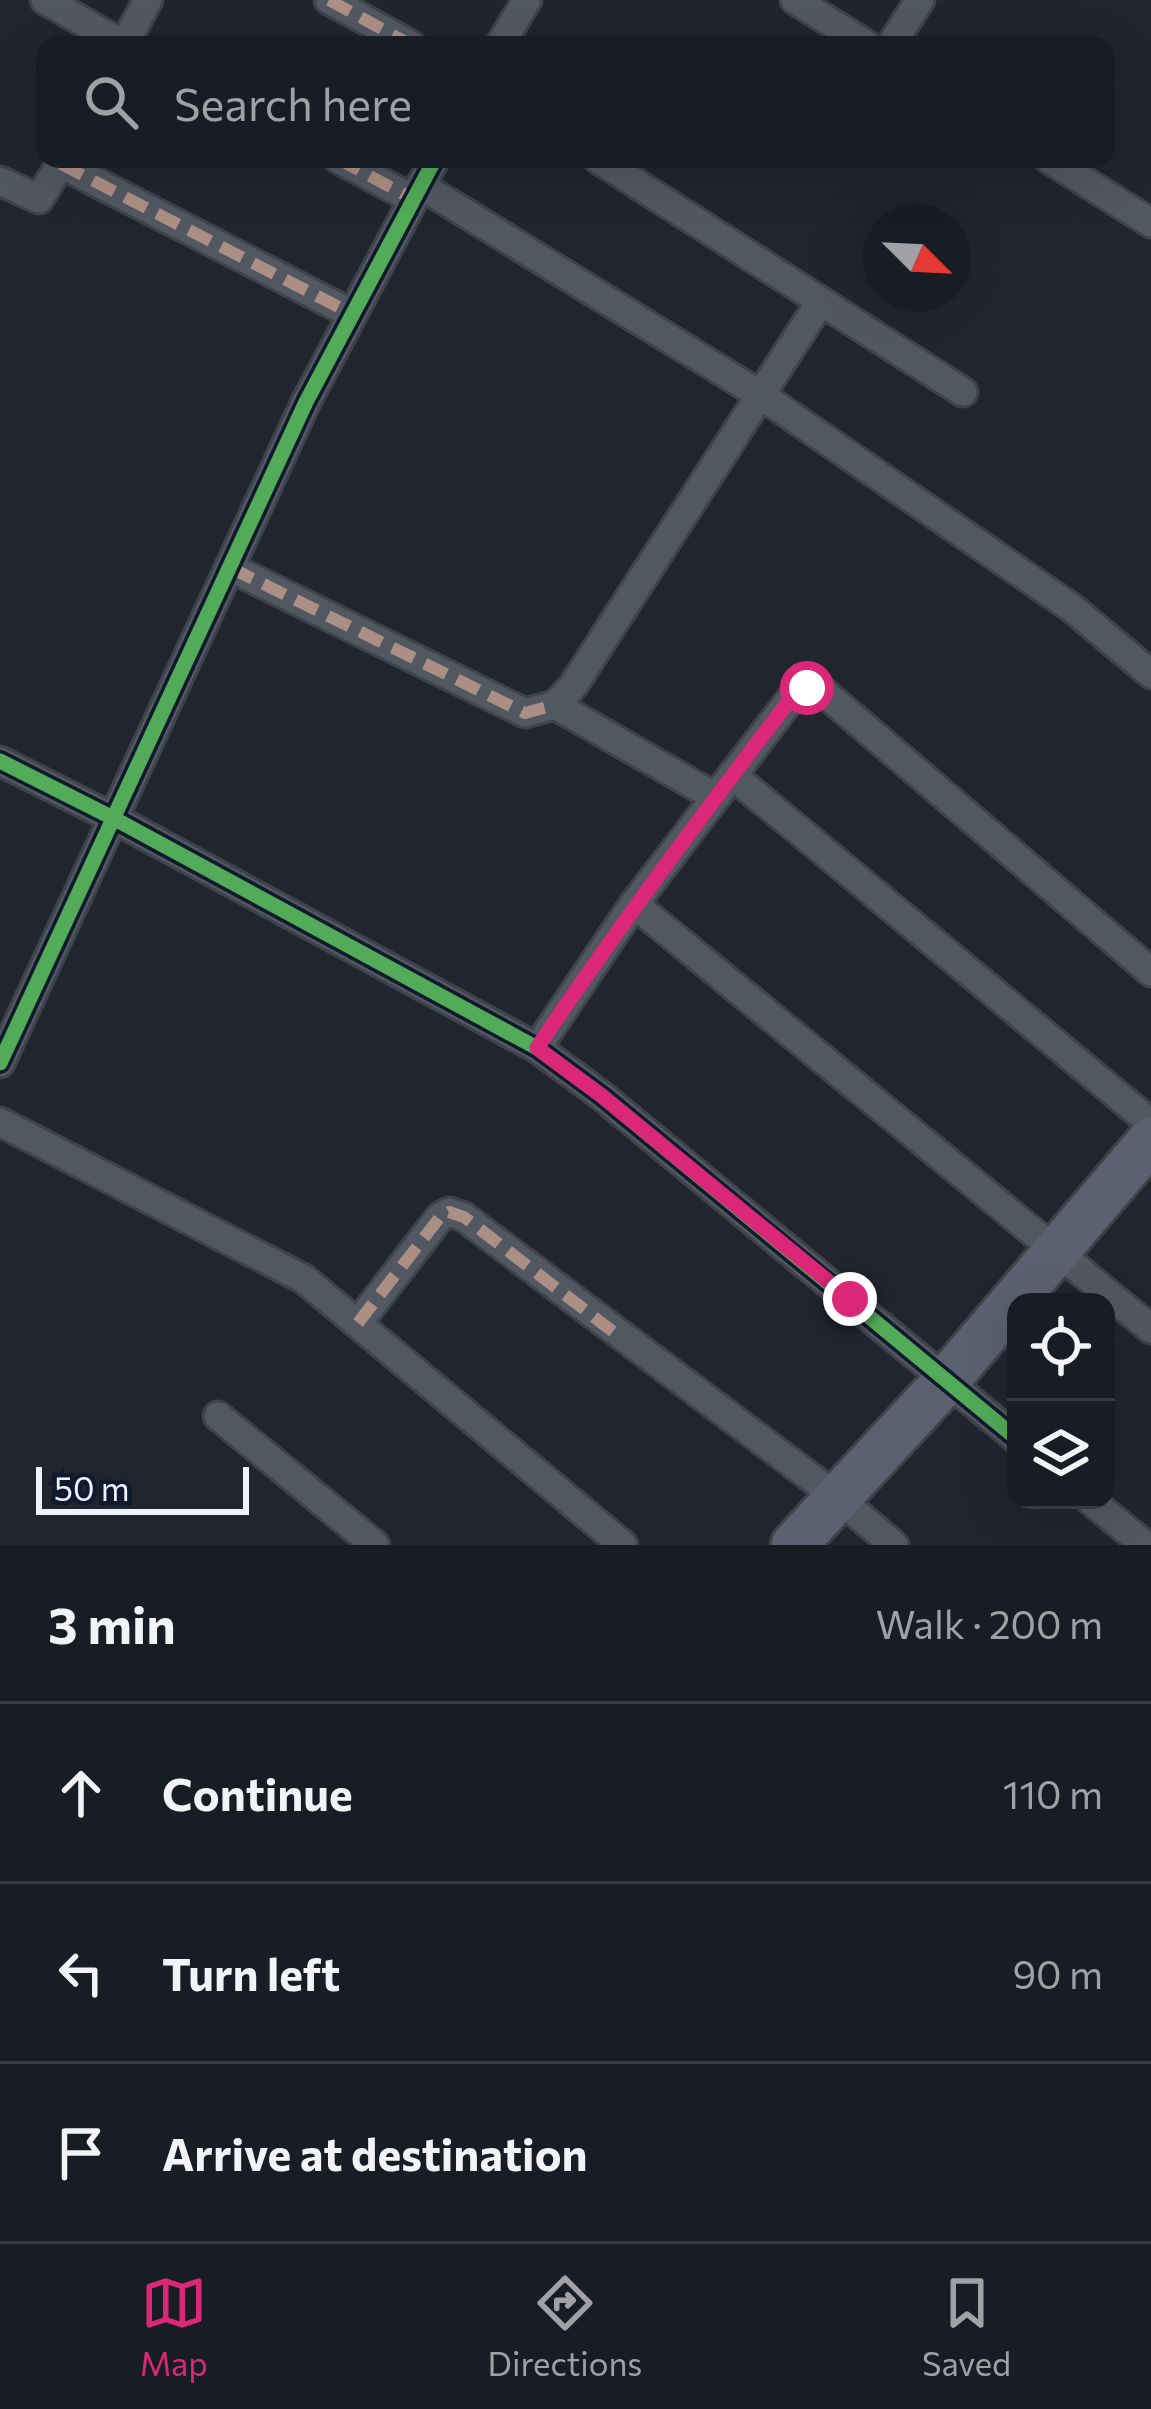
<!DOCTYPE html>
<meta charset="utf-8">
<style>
:root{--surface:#181c24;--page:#21252c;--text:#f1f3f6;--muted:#9fa1a6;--line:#363a41;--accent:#db2777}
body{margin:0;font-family:Commissioner,sans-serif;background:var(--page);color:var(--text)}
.controls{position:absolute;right:36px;bottom:36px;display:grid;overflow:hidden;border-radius:24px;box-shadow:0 12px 48px #0002}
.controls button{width:108px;height:108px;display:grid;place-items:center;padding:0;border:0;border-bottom:3px solid var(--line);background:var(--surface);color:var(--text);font:60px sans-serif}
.compass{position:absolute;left:863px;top:204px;width:108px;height:108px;border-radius:50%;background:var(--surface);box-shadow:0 12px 48px #0002;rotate:114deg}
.scale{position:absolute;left:36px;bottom:30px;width:213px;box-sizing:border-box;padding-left:12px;border:6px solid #edf2fd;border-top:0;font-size:33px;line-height:42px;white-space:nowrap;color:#edf2fd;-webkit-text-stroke:9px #11192c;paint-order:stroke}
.stop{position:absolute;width:36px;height:36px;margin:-27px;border:9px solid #db2777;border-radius:50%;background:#fff}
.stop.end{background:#db2777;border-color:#fff;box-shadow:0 3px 12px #0008}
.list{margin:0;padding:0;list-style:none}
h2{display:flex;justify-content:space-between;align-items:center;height:156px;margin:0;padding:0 48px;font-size:51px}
h2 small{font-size:39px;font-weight:400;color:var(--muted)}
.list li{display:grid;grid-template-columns:78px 1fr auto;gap:36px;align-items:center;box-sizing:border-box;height:180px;padding:0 48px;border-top:3px solid var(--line)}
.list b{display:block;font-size:45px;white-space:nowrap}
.list em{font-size:39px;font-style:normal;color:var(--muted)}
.icon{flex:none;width:66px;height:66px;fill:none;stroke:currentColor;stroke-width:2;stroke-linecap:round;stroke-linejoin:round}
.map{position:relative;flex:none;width:1151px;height:1545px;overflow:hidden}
.search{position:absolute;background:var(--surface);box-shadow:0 12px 48px #0002;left:36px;right:36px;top:36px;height:132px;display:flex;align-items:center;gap:30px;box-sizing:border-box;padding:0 42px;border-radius:24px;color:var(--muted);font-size:45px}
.sheet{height:696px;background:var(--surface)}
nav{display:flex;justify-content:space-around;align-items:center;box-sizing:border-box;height:168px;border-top:3px solid var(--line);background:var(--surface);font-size:33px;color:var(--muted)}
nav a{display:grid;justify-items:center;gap:6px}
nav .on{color:var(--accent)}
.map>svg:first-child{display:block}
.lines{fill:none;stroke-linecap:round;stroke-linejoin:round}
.minor-casing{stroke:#3e434b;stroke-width:33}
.primary-casing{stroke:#3e434b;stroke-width:51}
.minor{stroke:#525862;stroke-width:27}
.primary{stroke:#5b6170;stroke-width:45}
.quiet{stroke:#ac8f84;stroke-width:12;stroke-dasharray:24 12;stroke-linecap:butt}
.cycleway-casing{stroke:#11192c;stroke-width:22}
.cycleway{stroke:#51ab58;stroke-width:15}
.route{stroke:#db2777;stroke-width:15}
</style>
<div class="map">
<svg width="1151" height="1545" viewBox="0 0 1151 1545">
<rect width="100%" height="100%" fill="#202530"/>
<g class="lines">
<!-- minor casing -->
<g class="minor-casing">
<g id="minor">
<polyline points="45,0 124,45 148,0"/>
<polyline points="329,0 411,45"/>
<polyline points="795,0 867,45"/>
<polyline points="500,45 527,0"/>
<polyline points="891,45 920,0"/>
<polyline points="338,159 413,199"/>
<polyline points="598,159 963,392"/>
<polyline points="1049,159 1151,223"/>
<polyline points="61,164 352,314"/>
<polyline points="0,181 39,199 64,159"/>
<polyline points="420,185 759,394 1072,608 1151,674"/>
<polyline points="231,568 525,713 555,705 573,686 821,301"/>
<polyline points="555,705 715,797"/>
<polyline points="0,761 113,818 537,1048 602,1096 1016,1438"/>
<polyline points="732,775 1151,1123"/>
<polyline points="634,904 793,696 807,688 821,690 1151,972"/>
<polyline points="537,1048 634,904 1151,1329"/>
<polyline points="0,1063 306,402 435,159"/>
<polyline points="0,1122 304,1279 623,1545"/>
<polyline points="358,1323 440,1217 449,1212 464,1217 837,1497 894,1545"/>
<polyline points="218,1416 375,1545"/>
<polyline points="1090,1500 1145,1545"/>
</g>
</g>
<!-- primary casing -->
<g class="primary-casing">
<polyline id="primary" points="794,1545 946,1381 1151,1140"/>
</g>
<!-- minor -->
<use href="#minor" class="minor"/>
<!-- primary -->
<use href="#primary" class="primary"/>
<!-- quiet -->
<g class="quiet">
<polyline points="329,0 411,45"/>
<polyline points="338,159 413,199"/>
<polyline points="61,164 352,314"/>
<polyline points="231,568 525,713 555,705"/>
<polyline points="358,1323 440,1217 449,1212 464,1217 620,1337"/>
</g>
<!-- cycleway casing -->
<g class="cycleway-casing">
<g id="cycleway">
<polyline points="0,761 113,818 537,1048 602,1096 1016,1438"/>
<polyline points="0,1063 306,402 435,159"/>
</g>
</g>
<!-- cycleway -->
<use href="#cycleway" class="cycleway"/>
</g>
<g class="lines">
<!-- route -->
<path class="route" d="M807 688 793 696C704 812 618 927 537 1048L602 1096 850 1299"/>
</g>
</svg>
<div class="controls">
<button><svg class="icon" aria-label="locate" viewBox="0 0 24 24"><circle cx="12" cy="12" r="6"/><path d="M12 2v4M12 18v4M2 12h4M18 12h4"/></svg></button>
<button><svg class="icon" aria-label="layers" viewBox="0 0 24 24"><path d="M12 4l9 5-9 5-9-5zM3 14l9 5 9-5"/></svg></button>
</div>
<svg class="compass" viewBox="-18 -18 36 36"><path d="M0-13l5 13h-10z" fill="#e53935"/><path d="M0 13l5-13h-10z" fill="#9fa1a6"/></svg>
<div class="scale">50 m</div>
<div class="stop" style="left:807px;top:688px"></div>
<div class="stop end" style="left:850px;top:1299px"></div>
<div class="search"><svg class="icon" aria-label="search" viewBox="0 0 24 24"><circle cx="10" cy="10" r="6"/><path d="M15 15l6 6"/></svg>Search here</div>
</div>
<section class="sheet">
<h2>3 min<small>Walk · 200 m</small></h2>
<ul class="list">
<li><svg class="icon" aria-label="ahead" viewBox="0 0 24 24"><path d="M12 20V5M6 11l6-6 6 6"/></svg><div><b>Continue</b></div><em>110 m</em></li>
<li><svg class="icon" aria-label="left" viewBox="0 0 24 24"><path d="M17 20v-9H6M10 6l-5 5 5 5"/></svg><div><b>Turn left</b></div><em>90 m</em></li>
<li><svg class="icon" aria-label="arrive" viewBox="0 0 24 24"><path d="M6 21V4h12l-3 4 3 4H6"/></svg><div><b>Arrive at destination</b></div></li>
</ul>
</section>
<nav>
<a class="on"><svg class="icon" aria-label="map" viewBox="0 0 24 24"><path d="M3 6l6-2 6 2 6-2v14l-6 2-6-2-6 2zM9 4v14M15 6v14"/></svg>Map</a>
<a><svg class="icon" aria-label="directions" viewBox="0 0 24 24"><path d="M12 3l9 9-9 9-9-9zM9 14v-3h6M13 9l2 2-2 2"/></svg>Directions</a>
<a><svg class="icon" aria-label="saved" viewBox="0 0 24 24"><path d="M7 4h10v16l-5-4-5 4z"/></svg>Saved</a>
</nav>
